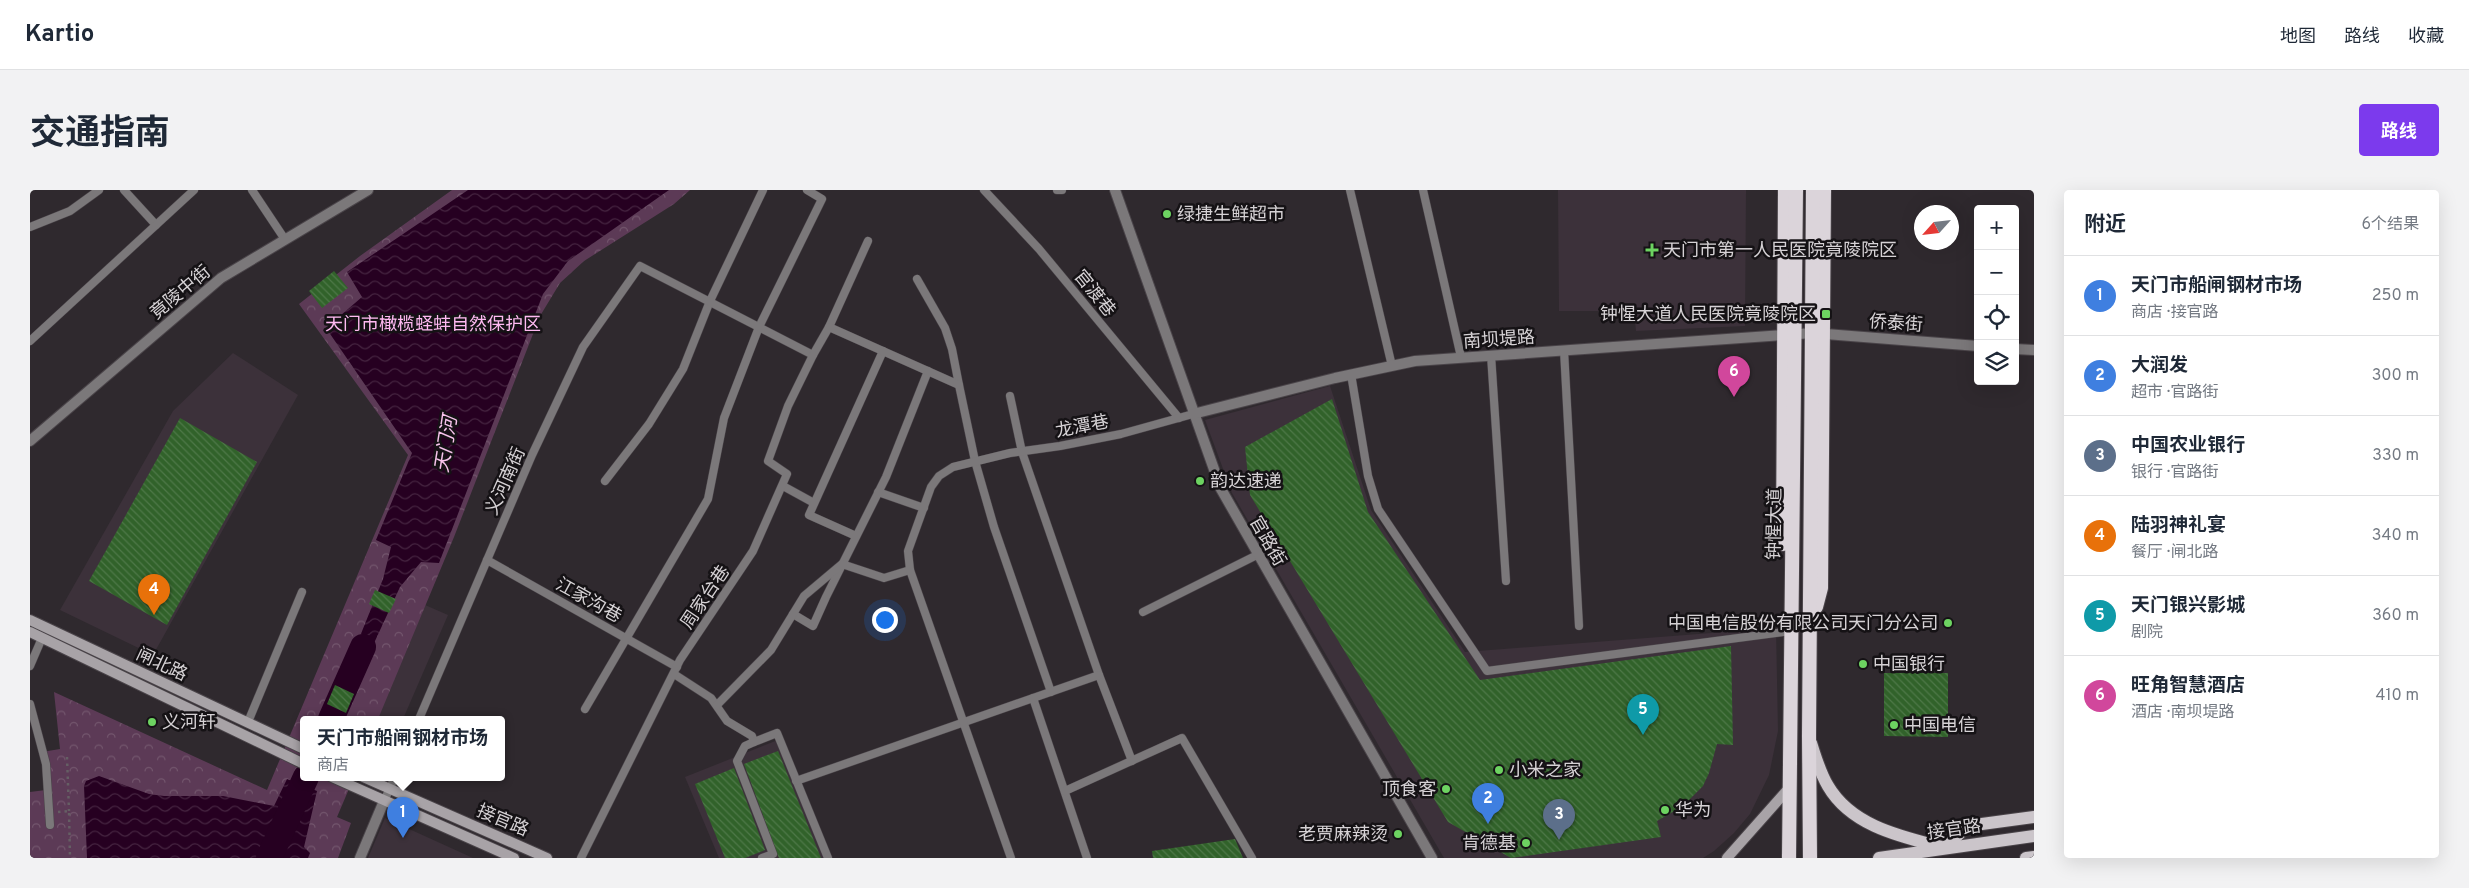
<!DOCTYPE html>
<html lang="zh">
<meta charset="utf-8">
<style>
:root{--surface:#fff;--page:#f2f2f3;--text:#1f2937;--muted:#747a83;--line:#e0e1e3;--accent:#7c3aed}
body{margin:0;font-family:Overpass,"Noto Sans SC",sans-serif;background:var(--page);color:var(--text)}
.controls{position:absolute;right:15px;top:15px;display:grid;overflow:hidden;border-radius:5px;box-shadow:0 5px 20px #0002}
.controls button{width:45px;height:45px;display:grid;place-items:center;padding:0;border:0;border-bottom:1px solid var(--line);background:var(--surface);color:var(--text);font:25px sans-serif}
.compass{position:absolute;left:1884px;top:15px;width:45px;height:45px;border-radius:50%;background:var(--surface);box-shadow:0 5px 20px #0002;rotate:243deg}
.you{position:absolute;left:854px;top:429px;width:18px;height:18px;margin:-12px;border:4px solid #fff;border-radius:50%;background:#1a73e8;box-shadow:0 0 0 8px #1a73e833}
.badge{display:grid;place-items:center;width:32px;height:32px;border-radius:50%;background:var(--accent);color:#fff;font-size:16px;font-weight:700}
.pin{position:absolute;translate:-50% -41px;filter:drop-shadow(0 1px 2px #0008)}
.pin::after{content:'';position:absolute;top:26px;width:18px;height:15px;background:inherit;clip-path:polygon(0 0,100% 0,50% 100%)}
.popup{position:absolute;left:270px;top:526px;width:205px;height:65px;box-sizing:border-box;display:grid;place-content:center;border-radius:5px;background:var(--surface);filter:drop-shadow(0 1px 4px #0005);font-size:16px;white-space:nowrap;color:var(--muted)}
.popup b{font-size:19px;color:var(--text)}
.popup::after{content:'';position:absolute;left:50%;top:100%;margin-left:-10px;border:10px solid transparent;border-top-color:var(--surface)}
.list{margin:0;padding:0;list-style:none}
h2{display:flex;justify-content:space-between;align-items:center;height:65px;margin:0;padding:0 20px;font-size:21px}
h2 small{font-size:16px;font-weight:400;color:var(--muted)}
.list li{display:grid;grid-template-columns:32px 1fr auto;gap:15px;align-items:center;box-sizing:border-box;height:80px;padding:0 20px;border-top:1px solid var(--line)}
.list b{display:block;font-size:19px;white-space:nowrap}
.list p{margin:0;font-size:16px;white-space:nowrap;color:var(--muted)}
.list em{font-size:16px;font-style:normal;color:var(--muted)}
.icon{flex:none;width:28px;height:28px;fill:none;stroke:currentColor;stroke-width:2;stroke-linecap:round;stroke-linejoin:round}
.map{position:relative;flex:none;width:2004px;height:668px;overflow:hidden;border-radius:5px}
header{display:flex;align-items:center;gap:30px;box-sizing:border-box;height:70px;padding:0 25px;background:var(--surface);border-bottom:1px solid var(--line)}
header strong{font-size:24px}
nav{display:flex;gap:28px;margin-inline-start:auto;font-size:18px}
.intro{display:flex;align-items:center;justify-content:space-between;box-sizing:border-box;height:120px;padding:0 30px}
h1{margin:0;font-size:35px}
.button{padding:12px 22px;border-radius:5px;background:var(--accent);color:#fff;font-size:18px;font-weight:700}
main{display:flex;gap:30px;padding:0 30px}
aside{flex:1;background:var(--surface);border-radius:5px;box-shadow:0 5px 20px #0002}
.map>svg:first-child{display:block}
.built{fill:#3c313a}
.park{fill:url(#park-crowns)}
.water{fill:url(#water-waves)}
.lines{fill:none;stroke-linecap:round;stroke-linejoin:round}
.river{stroke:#260021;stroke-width:26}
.building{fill:url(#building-back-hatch)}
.service-casing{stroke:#4a4449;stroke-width:9}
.minor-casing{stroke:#4a4449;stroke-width:12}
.secondary-casing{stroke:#4a4449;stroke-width:12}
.primary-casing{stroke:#4a4449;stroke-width:14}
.trunk-casing{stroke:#4a4449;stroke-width:16}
.path{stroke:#655f64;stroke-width:2.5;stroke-dasharray:2.5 4;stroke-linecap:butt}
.service{stroke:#7b787a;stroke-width:8}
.minor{stroke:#7b787a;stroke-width:10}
.secondary{stroke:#a8a3a7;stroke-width:10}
.primary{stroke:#cbc5ca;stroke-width:12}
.trunk{stroke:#dbd4da;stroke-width:14}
.poi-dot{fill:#6dd361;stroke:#151215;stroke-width:2}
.labels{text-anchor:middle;stroke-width:5;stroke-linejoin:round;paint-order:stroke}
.poi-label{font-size:18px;fill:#d6d2d5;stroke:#151215;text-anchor:start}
.street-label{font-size:18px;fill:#d6d2d5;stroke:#151215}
.park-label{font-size:18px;fill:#ffbaf2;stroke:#151215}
.water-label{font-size:19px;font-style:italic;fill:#f7c3ec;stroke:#151215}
</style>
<header>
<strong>Kartio</strong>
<nav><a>地图</a><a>路线</a><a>收藏</a></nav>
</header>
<div class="intro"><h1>交通指南</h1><a class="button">路线</a></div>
<main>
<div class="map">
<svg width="2004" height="668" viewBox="0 0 2004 668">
<defs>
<pattern id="park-crowns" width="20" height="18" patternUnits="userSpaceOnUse" patternTransform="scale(1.25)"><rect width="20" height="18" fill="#5c3a56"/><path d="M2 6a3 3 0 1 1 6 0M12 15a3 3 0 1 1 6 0" fill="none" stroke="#73566d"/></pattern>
<pattern id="water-waves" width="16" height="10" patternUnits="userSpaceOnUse" patternTransform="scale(1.25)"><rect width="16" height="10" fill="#260021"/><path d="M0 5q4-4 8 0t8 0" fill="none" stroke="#452440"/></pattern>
<pattern id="building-back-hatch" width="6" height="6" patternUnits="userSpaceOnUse" patternTransform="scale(1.25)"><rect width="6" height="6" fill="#31622a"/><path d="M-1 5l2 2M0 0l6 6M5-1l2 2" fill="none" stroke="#4e7848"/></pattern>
</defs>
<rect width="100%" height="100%" fill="#2f292e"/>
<!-- built -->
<g class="built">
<polygon points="1528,0 1716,0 1715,136 1606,141 1604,121 1529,121"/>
<polygon points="203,163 268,205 123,465 30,420 143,221"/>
<polygon points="1300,196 1341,320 1435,462 1746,438 1748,541 1739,585 1720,624 1704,643 1684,661 1673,668 1414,668 1202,303 1175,230"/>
<polygon points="331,387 418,425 373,529 274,529 267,537"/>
<polygon points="748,550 796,668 689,668 655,587"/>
<polygon points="355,628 443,668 338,668"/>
</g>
<!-- park -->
<polygon class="park" points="422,0 660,0 644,14 554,71 530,93 510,126 424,347 348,529 274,529 274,587 324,587 307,627 321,633 308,668 0,668 0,602 16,600 12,562 30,559 24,502 237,600 378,265 269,114 330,66"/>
<!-- water -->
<g class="water">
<polygon points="438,0 639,0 538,71 513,104 409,373 391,372 370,397 326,492 314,486 353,389 361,357 346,350 382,263 296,138 332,107 317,82"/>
<polygon points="69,586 119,604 134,606 193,606 244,616 257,589 287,601 274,657 280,663 278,668 57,668 54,596 56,591"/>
</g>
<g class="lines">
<!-- river -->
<g class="river">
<polyline points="301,529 333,457"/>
<polyline points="239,668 276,587"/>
</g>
</g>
<!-- building -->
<g class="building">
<polygon points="304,81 318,98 292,118 279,101"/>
<polygon points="1302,209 1338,322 1450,490 1701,456 1703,555 1687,554 1679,583 1673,596 1653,616 1627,631 1631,647 1481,668 1418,632 1220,305 1215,257"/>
<polygon points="150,228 227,272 137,435 59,391"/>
<polygon points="345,400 366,409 359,423 339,414"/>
<polygon points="1854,483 1918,483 1918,547 1854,546"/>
<polygon points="305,495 324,504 316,523 297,514"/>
<polygon points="748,561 791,668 749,668 748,666 714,574"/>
<polygon points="704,578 735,660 715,668 695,668 665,594"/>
<polygon points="1205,649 1213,668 1123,668 1122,661"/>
</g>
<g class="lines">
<!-- service casing -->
<g class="service-casing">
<g id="service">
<polyline points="94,0 126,35"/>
<polyline points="222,0 254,48"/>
<polyline points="954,0 1009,59 1149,228"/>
<polyline points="1027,0 1032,0"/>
<polyline points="1320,0 1362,176"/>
<polyline points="1393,0 1431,167"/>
<polyline points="0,37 40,21 69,0"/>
<polyline points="887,89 915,138 922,159 929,195"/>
<polyline points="799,137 838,51"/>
<polyline points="0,151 164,0"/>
<polyline points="1534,160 1549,436"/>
<polyline points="1461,165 1476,391"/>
<polyline points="1321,184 1338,286 1348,319 1457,481 1761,441"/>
<polyline points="980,206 992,262 1069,485 1102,571"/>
<polyline points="575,291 619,234 653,179 680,111 733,0"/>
<polyline points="753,296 784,313"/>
<polyline points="848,302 894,318"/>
<polyline points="826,346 779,325 853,161"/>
<polyline points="457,370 647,477"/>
<polyline points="1113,422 1227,365"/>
<polyline points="763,424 783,436 796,407 856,287 898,181"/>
<polyline points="0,476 12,448"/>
<polyline points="644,484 681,508 697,531 722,546 724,552 747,543 798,668"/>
<polyline points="1003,508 1057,668"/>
<polyline points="0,514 16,574 20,635"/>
<polyline points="687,515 741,460 774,406 812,374 854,388 880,380"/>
<polyline points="555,519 678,309 694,228 729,137 792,9 777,0"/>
<polyline points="389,529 502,265 553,157 610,76 783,165 799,137 929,195 945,271 964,337 1021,502"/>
<polyline points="218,532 272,402"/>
<polyline points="724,552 715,556 707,571 743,664 732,668"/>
<polyline points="766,591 1069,485"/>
<polyline points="1035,601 1152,548 1222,668"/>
<polyline points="354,611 365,587"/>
<polyline points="551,668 650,470 723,361 757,284 738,271 758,216 783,165"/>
<polyline points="981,668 880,380 878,361 901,297 909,286 923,277 980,263 1030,256 1091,244 1163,224"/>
</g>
</g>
<!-- minor casing -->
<g class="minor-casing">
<g id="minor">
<polyline points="1085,0 1191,299 1402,668"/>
<polyline points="1985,159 2004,160"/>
<polyline points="1163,224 1305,188 1385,171 1783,143 1948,156"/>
<polyline points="0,251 191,88 338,0"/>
<polyline points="330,668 354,611"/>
</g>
</g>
<!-- secondary casing -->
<g class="secondary-casing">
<g id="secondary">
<polyline points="0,430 274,559"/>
<polyline points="0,442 274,574"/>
<polyline points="302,587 484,668"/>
<polyline points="333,587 517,668"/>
<polyline points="1697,668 1760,597"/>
</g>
</g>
<!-- primary casing -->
<g class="primary-casing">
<g id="primary">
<path d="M1781 553C1786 568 1790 583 1798 596 1822 637 1873 647 1915 658L1937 636 2004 627"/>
<polyline points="1849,668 2004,646"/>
<polyline points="1996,668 2004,667"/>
</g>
</g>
<!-- trunk casing -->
<g class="trunk-casing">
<g id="trunk">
<polyline points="1753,354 1755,0"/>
<polyline points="1786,417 1791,398 1794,0"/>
<polyline points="1759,668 1766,0"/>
<polyline points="1780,668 1779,546 1783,0"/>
</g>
</g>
<!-- path -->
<g class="path">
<polyline points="37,567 39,621"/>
<polyline points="28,622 39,621 40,668"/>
</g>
<!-- service -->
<use href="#service" class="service"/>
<!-- minor -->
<use href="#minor" class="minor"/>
<!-- secondary -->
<use href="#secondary" class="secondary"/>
<!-- primary -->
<use href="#primary" class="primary"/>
<!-- trunk -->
<use href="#trunk" class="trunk"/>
</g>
<!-- markers -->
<g class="poi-dot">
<circle cx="1137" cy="24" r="5"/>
<path d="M1619.5 52.5h5v5h5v5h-5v5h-5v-5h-5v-5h5z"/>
<rect x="1791" y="119" width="10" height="10" rx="2.5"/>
<circle cx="1170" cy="291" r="5"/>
<circle cx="1918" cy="433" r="5"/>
<circle cx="1833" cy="474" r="5"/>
<circle cx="122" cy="532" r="5"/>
<circle cx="1864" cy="535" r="5"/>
<circle cx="1469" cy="580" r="5"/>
<circle cx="1416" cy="599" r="5"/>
<circle cx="1635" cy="620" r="5"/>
<circle cx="1368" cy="644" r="5"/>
<circle cx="1496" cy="653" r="5"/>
</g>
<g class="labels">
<!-- poi labels -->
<g class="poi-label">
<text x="1147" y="30">绿捷生鲜超市</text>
<text x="1633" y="66">天门市第一人民医院竟陵院区</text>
<text x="1786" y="130" text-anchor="end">钟惺大道人民医院竟陵院区</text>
<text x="1180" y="297">韵达速递</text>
<text x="1908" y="439" text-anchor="end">中国电信股份有限公司天门分公司</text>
<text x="1843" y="480">中国银行</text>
<text x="132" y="538">义河轩</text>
<text x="1874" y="541">中国电信</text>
<text x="1479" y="586">小米之家</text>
<text x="1406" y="605" text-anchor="end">顶食客</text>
<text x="1645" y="626">华为</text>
<text x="1358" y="650" text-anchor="end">老贾麻辣烫</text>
<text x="1486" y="659" text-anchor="end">肯德基</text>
</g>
<!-- street labels -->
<g class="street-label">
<text transform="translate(150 102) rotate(-40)" y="6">竟陵中街</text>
<text transform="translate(1065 103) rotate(51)" y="6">官渡巷</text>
<text transform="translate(1866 133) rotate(4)" y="6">侨泰街</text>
<text transform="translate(1469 149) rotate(-4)" y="6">南坝堤路</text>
<text transform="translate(1052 236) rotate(-11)" y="6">龙潭巷</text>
<text transform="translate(475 291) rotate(-66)" y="6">义河南街</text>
<text transform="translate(1744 334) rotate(-89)" y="6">钟惺大道</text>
<text transform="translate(1238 351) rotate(60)" y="6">官路街</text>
<text transform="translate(675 407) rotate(-56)" y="6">周家台巷</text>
<text transform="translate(559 410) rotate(29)" y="6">江家沟巷</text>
<text transform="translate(132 474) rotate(25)" y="6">闸北路</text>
<text transform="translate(473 630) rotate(23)" y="6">接官路</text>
<text transform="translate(1924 639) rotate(-8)" y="6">接官路</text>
</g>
<!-- park labels -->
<g class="park-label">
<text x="403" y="140">天门市橄榄蛏蚌自然保护区</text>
</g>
<!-- water labels -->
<g class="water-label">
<text transform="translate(415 254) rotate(-81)" y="7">天门河</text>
</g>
</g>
</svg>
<div class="controls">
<button>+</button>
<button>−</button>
<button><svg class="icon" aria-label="locate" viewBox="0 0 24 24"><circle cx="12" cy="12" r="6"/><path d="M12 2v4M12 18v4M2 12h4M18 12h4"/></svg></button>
<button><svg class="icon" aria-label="layers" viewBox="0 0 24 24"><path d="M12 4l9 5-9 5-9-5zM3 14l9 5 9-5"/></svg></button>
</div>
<svg class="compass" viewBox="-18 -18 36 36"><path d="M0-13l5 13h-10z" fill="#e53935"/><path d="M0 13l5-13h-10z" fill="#747a83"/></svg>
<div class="you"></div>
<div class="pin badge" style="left:373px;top:648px;background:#3f7fe0">1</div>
<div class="popup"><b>天门市船闸钢材市场</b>商店</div>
<div class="pin badge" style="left:1458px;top:634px;background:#3f7fe0">2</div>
<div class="pin badge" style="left:1529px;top:650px;background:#5c6f8a">3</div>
<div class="pin badge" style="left:124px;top:425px;background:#e8710a">4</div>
<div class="pin badge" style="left:1613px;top:545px;background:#0f9aa8">5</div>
<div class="pin badge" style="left:1704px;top:207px;background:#d1479c">6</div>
</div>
<aside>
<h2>附近<small>6个结果</small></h2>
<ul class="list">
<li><span class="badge" style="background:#3f7fe0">1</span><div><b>天门市船闸钢材市场</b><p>商店 · 接官路</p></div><em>250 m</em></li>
<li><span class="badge" style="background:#3f7fe0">2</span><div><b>大润发</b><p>超市 · 官路街</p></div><em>300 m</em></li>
<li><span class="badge" style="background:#5c6f8a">3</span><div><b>中国农业银行</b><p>银行 · 官路街</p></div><em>330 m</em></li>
<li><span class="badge" style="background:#e8710a">4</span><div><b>陆羽神礼宴</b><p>餐厅 · 闸北路</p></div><em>340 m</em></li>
<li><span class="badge" style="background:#0f9aa8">5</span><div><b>天门银兴影城</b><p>剧院</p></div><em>360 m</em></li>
<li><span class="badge" style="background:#d1479c">6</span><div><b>旺角智慧酒店</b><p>酒店 · 南坝堤路</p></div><em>410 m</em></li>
</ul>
</aside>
</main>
